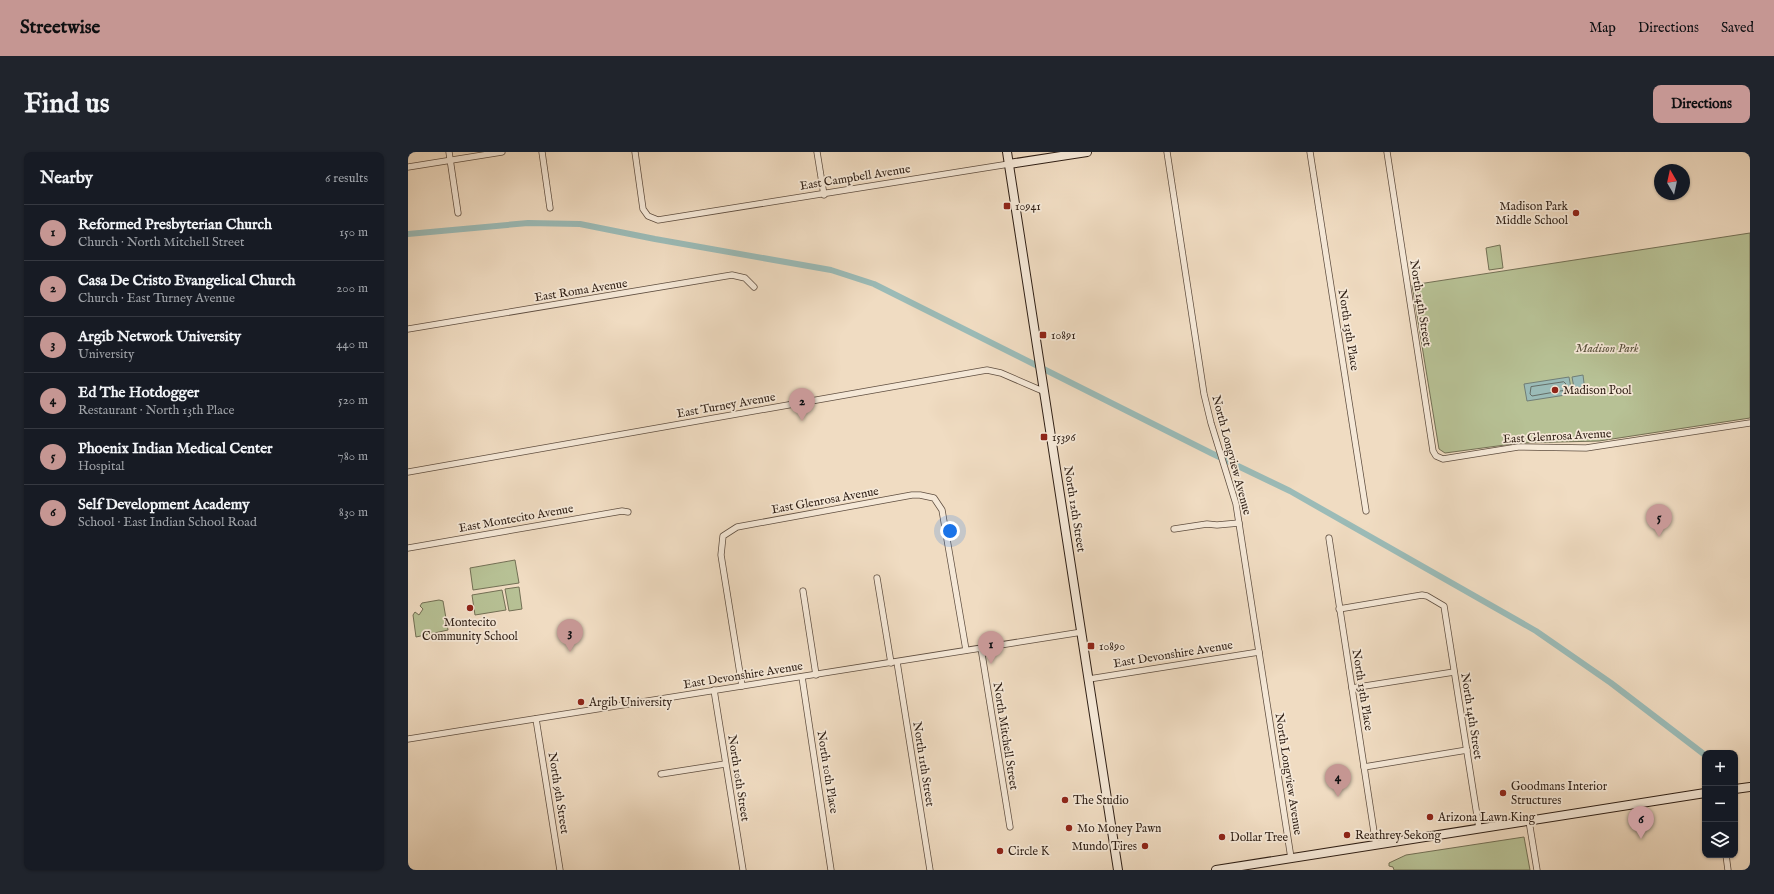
<!DOCTYPE html>
<meta charset="utf-8">
<style>
:root{--surface:#171b24;--page:#20242c;--text:#f1f3f6;--muted:#9ea1a6;--line:#363941;--accent:#c59692}
body{margin:0;font-family:"IM FELL English",serif;background:var(--page);color:var(--text)}
.controls{position:absolute;right:12px;bottom:12px;display:grid;overflow:hidden;border-radius:8px;box-shadow:0 1px 3px #0004}
.controls button{width:36px;height:36px;display:grid;place-items:center;padding:0;border:0;border-bottom:1px solid var(--line);background:var(--surface);color:var(--text);font:20px sans-serif}
.compass{position:absolute;left:1246px;top:12px;width:36px;height:36px;border-radius:50%;background:var(--surface);box-shadow:0 1px 3px #0004;rotate:351deg}
.you{position:absolute;left:542px;top:379px;width:14px;height:14px;margin:-10px;border:3px solid #fff;border-radius:50%;background:#1a73e8;box-shadow:0 0 0 6px #1a73e833}
.badge{display:grid;place-items:center;width:26px;height:26px;border-radius:50%;background:var(--accent);color:#111;font-size:13px;font-weight:700}
.pin{position:absolute;translate:-50% -33px;filter:drop-shadow(0 1px 2px #0008)}
.pin::after{content:'';position:absolute;top:21px;width:14px;height:12px;background:inherit;clip-path:polygon(0 0,100% 0,50% 100%)}
.list{margin:0;padding:0;list-style:none}
h2{display:flex;justify-content:space-between;align-items:center;height:52px;margin:0;padding:0 16px;font-size:17px}
h2 small{font-size:13px;font-weight:400;color:var(--muted)}
.list li{display:grid;grid-template-columns:26px 1fr auto;gap:12px;align-items:center;box-sizing:border-box;height:56px;padding:0 16px;border-top:1px solid var(--line)}
.list b{display:block;font-size:15px;white-space:nowrap}
.list p{margin:0;font-size:13px;white-space:nowrap;color:var(--muted)}
.list em{font-size:13px;font-style:normal;color:var(--muted)}
.icon{flex:none;width:22px;height:22px;fill:none;stroke:currentColor;stroke-width:2;stroke-linecap:round;stroke-linejoin:round}
.map{position:relative;flex:none;width:1342px;height:718px;overflow:hidden;border-radius:8px}
header{display:flex;align-items:center;gap:24px;box-sizing:border-box;height:56px;padding:0 20px;background:var(--accent);color:#111}
header strong{font-size:19px}
nav{display:flex;gap:22px;margin-inline-start:auto;font-size:14px}
.intro{display:flex;align-items:center;justify-content:space-between;box-sizing:border-box;height:96px;padding:0 24px}
h1{margin:0;font-size:28px}
.button{padding:10px 18px;border-radius:8px;background:var(--accent);color:#111;font-size:14px;font-weight:700}
main{display:flex;gap:24px;padding:0 24px}
aside{flex:1;background:var(--surface);border-radius:8px;box-shadow:0 1px 3px #0004}
.map>svg:first-child{display:block}
.green{fill:#b7c195;stroke:#737055}
.water{fill:#9bbbb7;stroke:#707d76}
.lines{fill:none;stroke-linecap:round;stroke-linejoin:round}
.shore{stroke:#656d66;stroke-width:1}
.canal{stroke:#9bbbb7;stroke-width:6}
.street-casing{stroke:#5f4e40;stroke-width:7}
.secondary-casing{stroke:#2f1f15;stroke-width:10}
.street{stroke:#f5e8d7;stroke-width:5.5}
.secondary{stroke:#f5e8d7;stroke-width:8}
.poi-dot{fill:#8f2418;stroke:#f5e8d7;stroke-width:1.5}
.labels{text-anchor:middle;stroke-width:3.5;stroke-linejoin:round;paint-order:stroke}
.street-label{font-size:12px;fill:#2f1f15;stroke:#f5e8d7}
.poi-label{font-size:12px;fill:#2f1f15;stroke:#f5e8d7;text-anchor:start}
.park-label{font-size:12px;font-style:italic;fill:#58503b;stroke:#f5e8d7}
</style>
<header>
<strong>Streetwise</strong>
<nav><a>Map</a><a>Directions</a><a>Saved</a></nav>
</header>
<div class="intro"><h1>Find us</h1><a class="button">Directions</a></div>
<main>
<aside>
<h2>Nearby<small>6 results</small></h2>
<ul class="list">
<li><span class="badge">1</span><div><b>Reformed Presbyterian Church</b><p>Church · North Mitchell Street</p></div><em>150 m</em></li>
<li><span class="badge">2</span><div><b>Casa De Cristo Evangelical Church</b><p>Church · East Turney Avenue</p></div><em>200 m</em></li>
<li><span class="badge">3</span><div><b>Argib Network University</b><p>University</p></div><em>440 m</em></li>
<li><span class="badge">4</span><div><b>Ed The Hotdogger</b><p>Restaurant · North 13th Place</p></div><em>520 m</em></li>
<li><span class="badge">5</span><div><b>Phoenix Indian Medical Center</b><p>Hospital</p></div><em>780 m</em></li>
<li><span class="badge">6</span><div><b>Self Development Academy</b><p>School · East Indian School Road</p></div><em>830 m</em></li>
</ul>
</aside>
<div class="map">
<svg width="1342" height="718" viewBox="0 0 1342 718">
<rect width="100%" height="100%" fill="#f0dcc2"/>
<filter id="stains"><feTurbulence type="fractalNoise" baseFrequency=".005" numOctaves="4"/><feColorMatrix values="0 0 0 0 .2 0 0 0 0 .09 0 0 0 0 .02 0 0 0 .5 -.17"/></filter>
<radialGradient id="worn" r=".72"><stop offset=".6" stop-color="#630" stop-opacity="0"/><stop offset="1" stop-color="#630" stop-opacity=".3"/></radialGradient>
<!-- green -->
<g class="green">
<polygon points="1342,81 1342,266 1191,289 1112,291 1037,301 1031,297 1004,133"/>
<polygon points="1092,93 1095,116 1081,118 1078,96"/>
<polygon points="107,408 111,431 65,438 62,416"/>
<polygon points="111,435 114,457 101,459 97,437"/>
<polygon points="94,438 98,458 67,463 64,443"/>
<polygon points="31,448 35,449 40,478 8,485 5,463 7,460 11,463 15,457 12,454 14,451"/>
<polygon points="1116,685 1122,718 986,718 985,715 981,714 981,711 998,703"/>
</g>
<!-- water -->
<g class="water">
<polygon points="1175,223 1177,239 1167,241 1164,225"/>
<polygon points="1161,225 1164,242 1119,249 1116,232"/>
</g>
<g class="lines">
<!-- shore -->
<polygon class="shore" points="1156,230 1158,232 1158,238 1124,244 1122,242 1123,235"/>
<!-- canal -->
<polyline class="canal" points="0,82 120,71 172,72 247,87 423,118 466,132 803,301 882,339 1128,479 1203,531 1297,603"/>
<!-- street casing -->
<g class="street-casing">
<g id="street">
<polyline points="41,0 50,61"/>
<polyline points="134,0 142,56"/>
<polyline points="227,0 235,57 240,64 250,68 601,12"/>
<polyline points="409,0 416,43"/>
<polyline points="759,0 796,242 803,271 828,352 883,706"/>
<polyline points="902,0 958,359"/>
<polyline points="979,0 1025,299 1028,304 1035,307 1110,295 1178,296 1342,271"/>
<polyline points="0,15 94,0"/>
<polyline points="0,177 324,123 337,126 346,135"/>
<polyline points="0,320 579,218 593,221 637,240"/>
<polyline points="766,377 799,372 809,373 831,371"/>
<polyline points="921,386 968,693"/>
<polyline points="0,396 214,359 220,360"/>
<polyline points="469,426 483,511"/>
<polyline points="395,439 408,523"/>
<polyline points="931,457 1014,443 1019,444 1036,454 1071,676"/>
<polyline points="573,496 602,675"/>
<polyline points="489,510 522,718"/>
<polyline points="394,525 423,718"/>
<polyline points="681,527 851,500"/>
<polyline points="334,534 313,403 315,384 329,375 504,343 512,343 526,346 534,358 558,498"/>
<polyline points="944,536 1046,520"/>
<polyline points="306,538 335,718"/>
<polyline points="128,567 152,718"/>
<polyline points="0,587 674,480"/>
<polyline points="956,615 1059,598"/>
<polyline points="253,622 317,612"/>
<polyline points="1121,669 1129,718"/>
<polyline points="1318,703 1320,718"/>
</g>
</g>
<!-- secondary casing -->
<g class="secondary-casing">
<g id="secondary">
<polyline points="599,0 710,718"/>
<polyline points="601,12 679,0"/>
<polyline points="1327,637 1342,635"/>
<polyline points="808,718 1297,641"/>
</g>
</g>
<!-- street -->
<use href="#street" class="street"/>
<!-- secondary -->
<use href="#secondary" class="secondary"/>
</g>
<!-- markers -->
<g class="poi-dot">
<rect x="595" y="50" width="8" height="8" rx="2"/>
<circle cx="1168" cy="61" r="4"/>
<rect x="631" y="179" width="8" height="8" rx="2"/>
<circle cx="1147" cy="238" r="4"/>
<rect x="632" y="281" width="8" height="8" rx="2"/>
<circle cx="62" cy="456" r="4"/>
<rect x="679" y="490" width="8" height="8" rx="2"/>
<circle cx="173" cy="550" r="4"/>
<circle cx="1095" cy="641" r="4"/>
<circle cx="657" cy="648" r="4"/>
<circle cx="1022" cy="665" r="4"/>
<circle cx="661" cy="676" r="4"/>
<circle cx="939" cy="683" r="4"/>
<circle cx="814" cy="685" r="4"/>
<circle cx="737" cy="694" r="4"/>
<circle cx="592" cy="699" r="4"/>
</g>
<g class="labels">
<!-- street labels -->
<g class="street-label">
<text transform="translate(447 25) rotate(-9)" y="4">East Campbell Avenue</text>
<text transform="translate(173 138) rotate(-9)" y="4">East Roma Avenue</text>
<text transform="translate(1013 151) rotate(81)" y="4">North 14th Street</text>
<text transform="translate(941 178) rotate(81)" y="4">North 13th Place</text>
<text transform="translate(318 253) rotate(-10)" y="4">East Turney Avenue</text>
<text transform="translate(1149 284) rotate(-3)" y="4">East Glenrosa Avenue</text>
<text transform="translate(824 303) rotate(75)" y="4">North Longview Avenue</text>
<text transform="translate(417 348) rotate(-10)" y="4">East Glenrosa Avenue</text>
<text transform="translate(667 357) rotate(81)" y="4">North 12th Street</text>
<text transform="translate(108 366) rotate(-10)" y="4">East Montecito Avenue</text>
<text transform="translate(765 502) rotate(-9)" y="4">East Devonshire Avenue</text>
<text transform="translate(335 523) rotate(-9)" y="4">East Devonshire Avenue</text>
<text transform="translate(955 538) rotate(81)" y="4">North 13th Place</text>
<text transform="translate(1064 564) rotate(81)" y="4">North 14th Street</text>
<text transform="translate(598 584) rotate(81)" y="4">North Mitchell Street</text>
<text transform="translate(516 612) rotate(81)" y="4">North 11th Street</text>
<text transform="translate(420 620) rotate(81)" y="4">North 10th Place</text>
<text transform="translate(881 622) rotate(81)" y="4">North Longview Avenue</text>
<text transform="translate(331 626) rotate(81)" y="4">North 10th Street</text>
<text transform="translate(151 641) rotate(81)" y="4">North 9th Street</text>
</g>
<!-- poi labels -->
<g class="poi-label">
<text x="607" y="58">10941</text>
<text x="1160" y="58" text-anchor="end">Madison Park<tspan x="1160" dy="14">Middle School</tspan></text>
<text x="643" y="187">10891</text>
<text x="1155" y="242">Madison Pool</text>
<text x="644" y="289">15396</text>
<text x="62" y="474" text-anchor="middle">Montecito<tspan x="62" dy="14">Community School</tspan></text>
<text x="691" y="498">10890</text>
<text x="181" y="554">Argib University</text>
<text x="1103" y="638">Goodmans Interior<tspan x="1103" dy="14">Structures</tspan></text>
<text x="665" y="652">The Studio</text>
<text x="1030" y="669">Arizona Lawn King</text>
<text x="669" y="680">Mo Money Pawn</text>
<text x="947" y="687">Reathrey Sekong</text>
<text x="822" y="689">Dollar Tree</text>
<text x="729" y="698" text-anchor="end">Mundo Tires</text>
<text x="600" y="703">Circle K</text>
</g>
<!-- park labels -->
<g class="park-label">
<text x="1199" y="200">Madison Park</text>
</g>
</g>
<rect width="100%" height="100%" filter="url(#stains)"/>
<rect width="100%" height="100%" fill="url(#worn)"/>
</svg>
<div class="controls">
<button>+</button>
<button>−</button>
<button><svg class="icon" aria-label="layers" viewBox="0 0 24 24"><path d="M12 4l9 5-9 5-9-5zM3 14l9 5 9-5"/></svg></button>
</div>
<svg class="compass" viewBox="-18 -18 36 36"><path d="M0-13l5 13h-10z" fill="#e53935"/><path d="M0 13l5-13h-10z" fill="#9ea1a6"/></svg>
<div class="you"></div>
<div class="pin badge" style="left:583px;top:512px">1</div>
<div class="pin badge" style="left:394px;top:269px">2</div>
<div class="pin badge" style="left:162px;top:500px">3</div>
<div class="pin badge" style="left:930px;top:645px">4</div>
<div class="pin badge" style="left:1251px;top:385px">5</div>
<div class="pin badge" style="left:1233px;top:687px">6</div>
</div>
</main>
